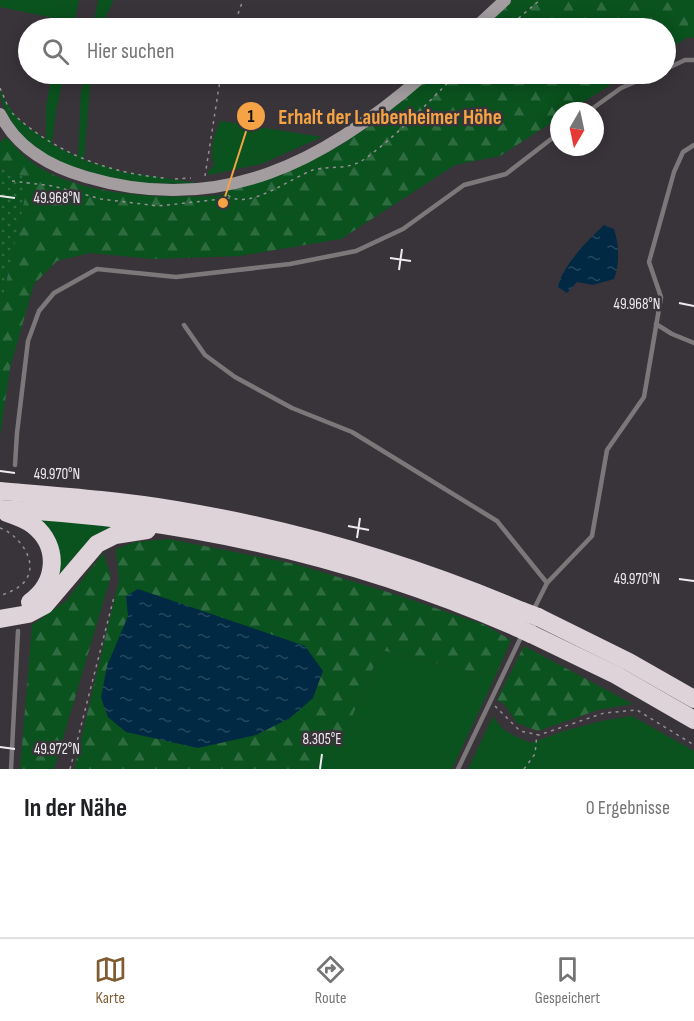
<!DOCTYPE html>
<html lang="de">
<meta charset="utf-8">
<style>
:root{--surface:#fff;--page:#f6f6f6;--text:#202124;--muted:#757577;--line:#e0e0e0;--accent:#805c33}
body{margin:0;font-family:"Sofia Sans Condensed",sans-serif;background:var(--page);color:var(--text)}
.compass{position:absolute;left:550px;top:102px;width:54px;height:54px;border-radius:50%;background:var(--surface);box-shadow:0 3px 15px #0003;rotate:189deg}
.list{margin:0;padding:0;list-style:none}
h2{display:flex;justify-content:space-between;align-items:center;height:78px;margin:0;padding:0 24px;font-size:26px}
h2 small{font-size:20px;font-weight:400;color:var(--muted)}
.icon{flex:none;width:33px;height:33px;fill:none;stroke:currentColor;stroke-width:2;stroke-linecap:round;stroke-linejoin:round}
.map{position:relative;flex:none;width:694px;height:769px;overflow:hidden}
.search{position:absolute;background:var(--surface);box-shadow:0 3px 15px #0003;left:18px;right:18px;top:18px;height:66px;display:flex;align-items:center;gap:15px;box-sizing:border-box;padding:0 21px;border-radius:33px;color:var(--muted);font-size:22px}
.sheet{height:168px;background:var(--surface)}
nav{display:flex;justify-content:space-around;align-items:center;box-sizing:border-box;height:84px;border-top:2px solid var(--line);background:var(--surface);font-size:16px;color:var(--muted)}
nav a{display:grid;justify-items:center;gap:3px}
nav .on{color:var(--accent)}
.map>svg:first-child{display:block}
.green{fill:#0a521e}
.forest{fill:url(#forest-firs)}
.garden{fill:url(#garden-dots)}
.water{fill:url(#water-ripples)}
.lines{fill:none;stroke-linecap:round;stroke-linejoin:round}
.path{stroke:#938f94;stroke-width:1.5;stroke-dasharray:3 4.5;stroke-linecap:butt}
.lane{stroke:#7c787a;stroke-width:4.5}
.secondary{stroke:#a39da0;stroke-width:12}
.highway{stroke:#ddd3d8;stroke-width:18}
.highway-bridge{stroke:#ddd3d8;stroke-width:18}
.ticks{fill:none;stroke:#eeebef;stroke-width:2}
.ticks-label{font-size:15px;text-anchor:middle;fill:#eeebef;stroke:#39343a;stroke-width:5;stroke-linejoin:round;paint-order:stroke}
.leader{fill:none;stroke:#f5a345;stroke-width:2}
.callout-dot{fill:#f5a345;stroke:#39343a;stroke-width:2}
.mark-label{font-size:18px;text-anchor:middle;font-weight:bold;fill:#111}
.callout-label{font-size:21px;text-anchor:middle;font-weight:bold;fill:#f5a345;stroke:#39343a;stroke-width:5;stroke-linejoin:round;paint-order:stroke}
</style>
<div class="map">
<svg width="694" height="769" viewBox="0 0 694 769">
<defs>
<pattern id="forest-firs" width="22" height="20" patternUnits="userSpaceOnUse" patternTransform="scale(1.5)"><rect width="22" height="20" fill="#0a521e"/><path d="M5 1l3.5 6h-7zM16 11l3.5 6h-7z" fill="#2e6b3f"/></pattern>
<pattern id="garden-dots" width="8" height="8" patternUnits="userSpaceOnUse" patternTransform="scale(1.5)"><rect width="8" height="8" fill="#0a521e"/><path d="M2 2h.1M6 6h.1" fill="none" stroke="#2e6b3f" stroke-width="1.8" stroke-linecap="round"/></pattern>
<pattern id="water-ripples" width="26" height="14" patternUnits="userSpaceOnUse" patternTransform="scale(1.5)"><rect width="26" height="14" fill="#012943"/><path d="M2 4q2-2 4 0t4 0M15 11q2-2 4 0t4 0" fill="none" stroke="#26485e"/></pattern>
</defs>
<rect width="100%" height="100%" fill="#39343a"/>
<!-- green -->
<g class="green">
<polygon points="0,0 79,0 73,28 61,28 63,20 0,7"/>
<polygon points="98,0 113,0 113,2 100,28 93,28"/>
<polygon points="688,0 694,0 694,38 688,37"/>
<path d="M52 74H64L56 111 52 144 78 157 81 91 85 74H91L84 160 124 172 198 183C136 186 49 180 12 122 5 110 0 102 0 88 9 114 23 124 46 139V107Z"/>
<path d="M221 121 322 137 261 164 209 175 208 172 214 165C210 151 213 134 221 121Z"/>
<polygon points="32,519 125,528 55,590 18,611 54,578"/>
<polygon points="381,650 495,677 452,769 314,769 338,749"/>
<path d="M493 716C500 731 516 737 531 743L567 730 606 720 632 716 694 751V769H468Z"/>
</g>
<!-- forest -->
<g class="forest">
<polygon points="511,0 688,0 688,37 666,51 666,28 481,28"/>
<path d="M431 74H628L569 111H559V118L500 156 455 165 341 239 239 256 153 259 90 253 57 261 34 284 10 368 0 436V309L29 179 0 168V142L6 137C18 150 29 162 44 170 92 197 169 199 223 195L228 191C268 179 309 165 344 143 375 123 403 98 431 74Z"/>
<polygon points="169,539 295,564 394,594 485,625 511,640 495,677 381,650 338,749 314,769 74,769 119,580 116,549 135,542"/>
<polygon points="103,553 111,576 54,769 20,769 32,625 66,601"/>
<polygon points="524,646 633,704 598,710 538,731 517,723 504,704 497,700"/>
</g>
<!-- garden -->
<polygon class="garden" points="0,168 29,179 0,309"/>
<!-- water -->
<g class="water">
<path d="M604 225 614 229C619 244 620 264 614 279L593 285 577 282 567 293 558 287C562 266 588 240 604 225Z"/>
<polygon points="138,589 305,646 323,671 313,698 290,718 256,735 198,748 126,732 108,717 101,698 107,666 128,616 126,596"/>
</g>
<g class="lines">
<!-- path -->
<g class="path">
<polyline points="233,28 243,0"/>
<polyline points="507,28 540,0"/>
<polyline points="0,88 9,109"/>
<path d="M12 113C54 152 107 173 164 178"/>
<polyline points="205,176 221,74"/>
<polyline points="175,179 191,178"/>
<polyline points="12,181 53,186 101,199 158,206 231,198"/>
<path d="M228 195C247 212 294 176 313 170 332 165 349 171 366 158 399 134 428 102 457 74"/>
<path d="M0 528C18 534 40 562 25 581 19 589 9 592 0 596"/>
<polyline points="495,706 520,731 539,735 604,713 637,710 694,745"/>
<polyline points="70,769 114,597"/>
<polyline points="524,769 535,754 537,734"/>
</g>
<!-- lane -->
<g class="lane">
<polyline points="666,69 685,60 694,60"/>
<polyline points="589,111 621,88 654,74"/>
<polyline points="656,324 672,334 694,343"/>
<polyline points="184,325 205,355 235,377 292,408 352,432 497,521 547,583"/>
<polyline points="15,465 17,433 28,341 39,311 54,293 97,269 176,277 290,264 356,251 403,229 464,185 506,174 559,133"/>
<polyline points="534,609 547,583 592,536 607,450 644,397 661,297 649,262 674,172 683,152 694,145"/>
<polyline points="11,769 18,631"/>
<polyline points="458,769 523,633"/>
</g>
<!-- secondary -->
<g class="secondary">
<polyline points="475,28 505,0"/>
<path d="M0 114C17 148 51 167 86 177 221 217 326 161 425 74"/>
</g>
<!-- highway -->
<g class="highway">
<path d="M0 491C59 496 118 500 177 510 296 530 411 564 522 611"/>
<path d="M0 509C178 517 353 556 516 627"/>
<path d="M7 513C16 516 25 519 33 525 60 546 57 583 30 602"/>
<polyline points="538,617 629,662 694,699"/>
<polyline points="0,619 28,614 45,605 97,544 115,535 147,530"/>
<polyline points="531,634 616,675 694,720"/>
</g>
<!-- highway-bridge -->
<g class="highway-bridge">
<polyline points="522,611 538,617"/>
<polyline points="516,627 531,634"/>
</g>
</g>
<!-- ticks -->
<path class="ticks" d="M0 196 15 198M390 258 411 261M399 270 402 249M679 303 694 306M0 471 15 473M348 526 369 530M357 538 360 518M679 579 694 581M0 747 15 749M320 769 322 754"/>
<g class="ticks-label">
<text x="57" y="203">49.968°N</text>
<text x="637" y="309">49.968°N</text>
<text x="57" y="479">49.970°N</text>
<text x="637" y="584">49.970°N</text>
<text x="322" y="744">8.305°E</text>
<text x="57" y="754">49.972°N</text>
</g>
<!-- callouts -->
<path class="leader" d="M223 203L251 116"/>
<g class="callout-dot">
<circle cx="223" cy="203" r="6"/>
<circle cx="251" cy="116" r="15"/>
</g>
<g class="mark-label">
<text x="251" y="122">1</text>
</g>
<g class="callout-label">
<text x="390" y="124">Erhalt der Laubenheimer Höhe</text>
</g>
</svg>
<svg class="compass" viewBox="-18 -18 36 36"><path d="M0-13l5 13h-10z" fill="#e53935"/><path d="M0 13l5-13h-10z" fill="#757577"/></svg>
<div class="search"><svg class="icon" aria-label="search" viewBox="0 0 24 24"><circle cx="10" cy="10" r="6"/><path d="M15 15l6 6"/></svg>Hier suchen</div>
</div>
<section class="sheet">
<h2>In der Nähe<small>0 Ergebnisse</small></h2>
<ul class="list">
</ul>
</section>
<nav>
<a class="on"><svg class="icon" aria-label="map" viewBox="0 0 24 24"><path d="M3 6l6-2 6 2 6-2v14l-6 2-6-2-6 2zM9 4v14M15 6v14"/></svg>Karte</a>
<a><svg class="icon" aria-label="directions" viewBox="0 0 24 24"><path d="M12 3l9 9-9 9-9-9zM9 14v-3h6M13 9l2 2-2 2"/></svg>Route</a>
<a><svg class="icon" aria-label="saved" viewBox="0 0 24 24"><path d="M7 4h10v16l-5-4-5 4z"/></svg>Gespeichert</a>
</nav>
